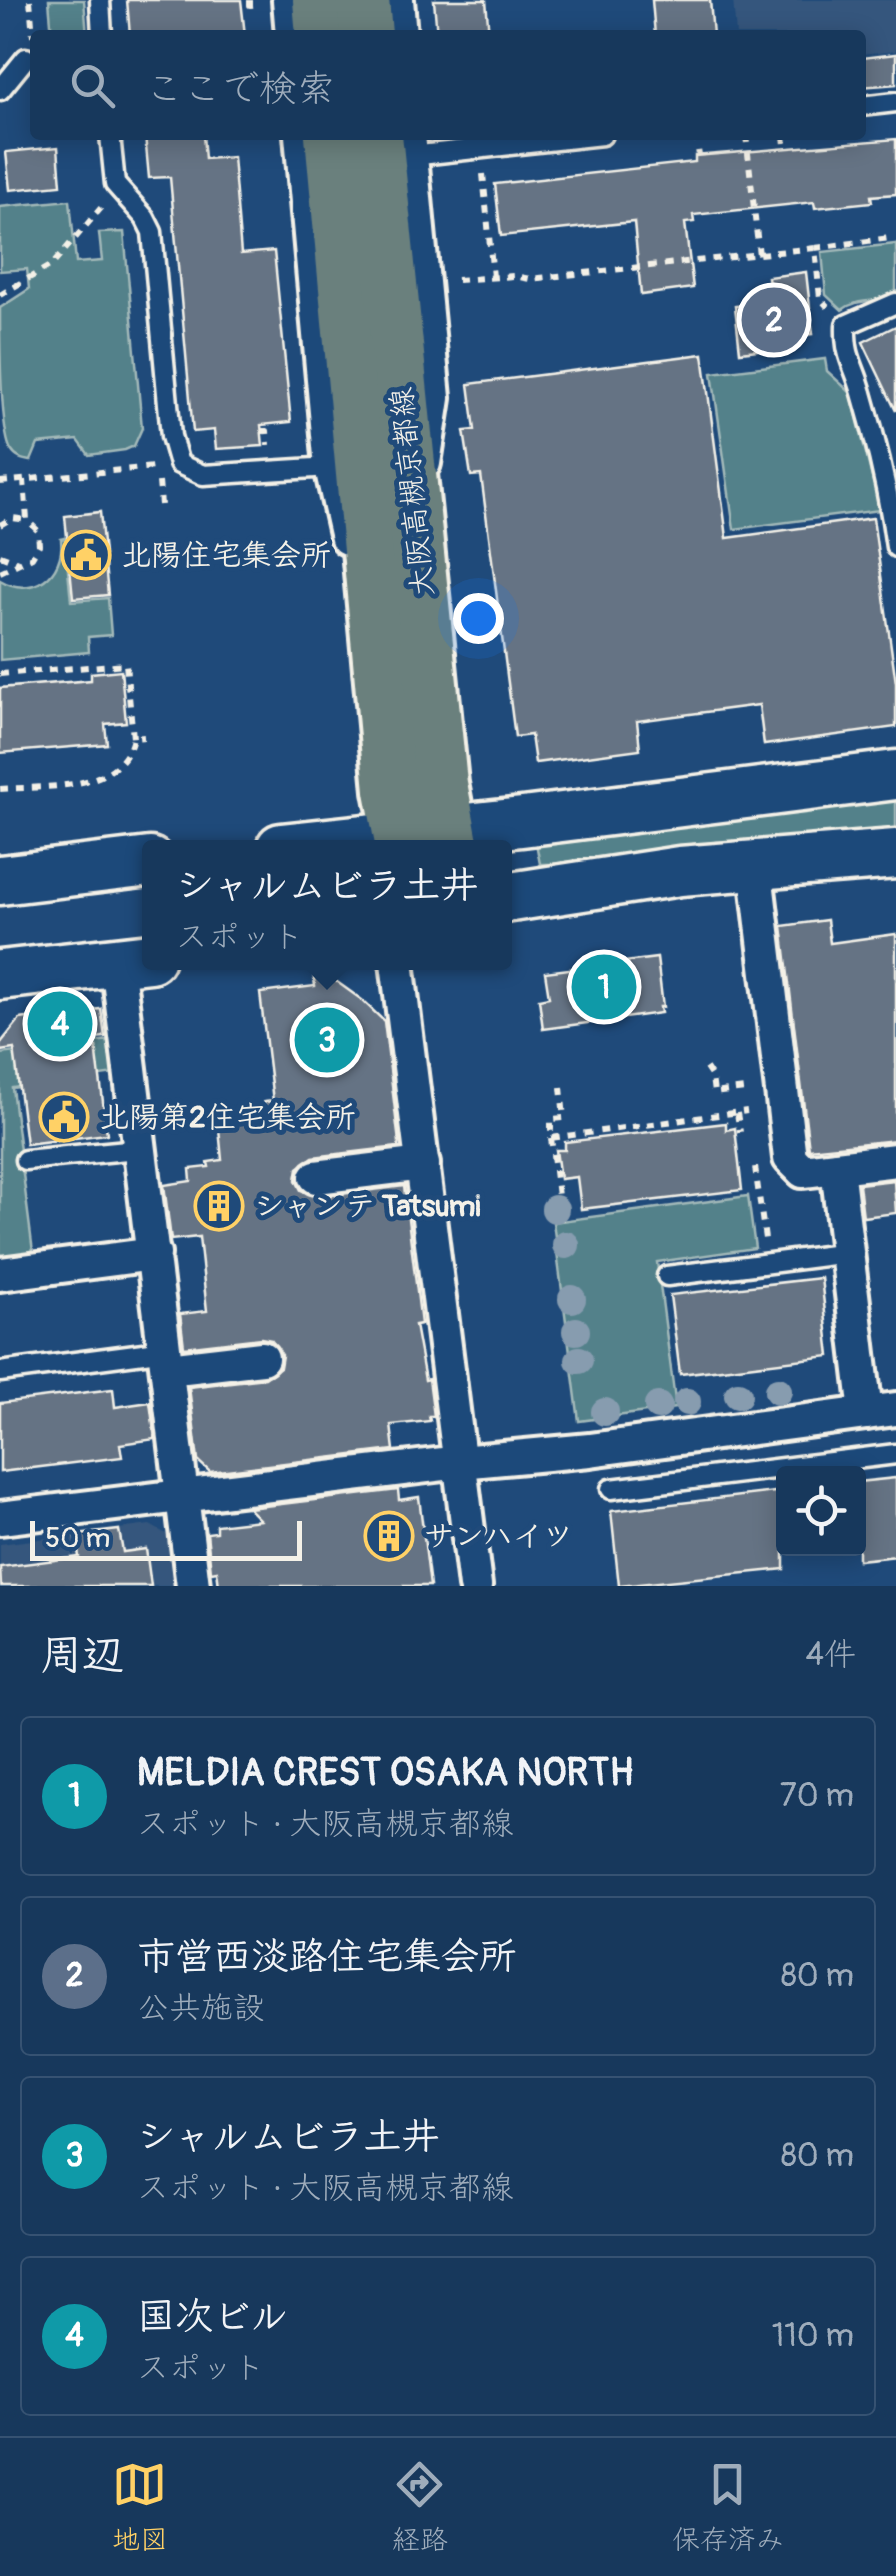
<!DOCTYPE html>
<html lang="ja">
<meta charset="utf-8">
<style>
:root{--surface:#17385c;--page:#244365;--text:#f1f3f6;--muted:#9eacbb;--line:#365272;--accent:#ffd166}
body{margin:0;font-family:Pangolin,"Klee One",sans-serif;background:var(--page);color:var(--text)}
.controls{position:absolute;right:30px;bottom:30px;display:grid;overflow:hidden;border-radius:10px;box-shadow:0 5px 25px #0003}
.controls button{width:90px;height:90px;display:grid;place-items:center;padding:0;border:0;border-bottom:2px solid var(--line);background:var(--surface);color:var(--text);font:50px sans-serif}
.scale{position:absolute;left:30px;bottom:25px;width:272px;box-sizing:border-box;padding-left:10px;border:5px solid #f4f1e8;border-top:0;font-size:28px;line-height:35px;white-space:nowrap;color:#f4f1e8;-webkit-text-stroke:8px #1f4a7a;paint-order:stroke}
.you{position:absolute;left:478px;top:618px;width:35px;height:35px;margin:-25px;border:8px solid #fff;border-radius:50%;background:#1a73e8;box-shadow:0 0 0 15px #1a73e833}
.badge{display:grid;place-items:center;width:65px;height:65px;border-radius:50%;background:var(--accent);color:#fff;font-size:32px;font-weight:700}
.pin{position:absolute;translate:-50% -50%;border:5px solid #fff;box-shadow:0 2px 10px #0006}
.popup{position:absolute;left:142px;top:840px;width:370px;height:130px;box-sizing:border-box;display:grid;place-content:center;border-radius:10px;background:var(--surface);filter:drop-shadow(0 2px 8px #0005);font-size:32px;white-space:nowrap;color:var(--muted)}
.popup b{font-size:38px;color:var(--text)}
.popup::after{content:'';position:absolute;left:50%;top:100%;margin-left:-20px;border:20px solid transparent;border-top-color:var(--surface)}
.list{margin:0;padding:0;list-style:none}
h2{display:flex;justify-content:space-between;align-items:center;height:130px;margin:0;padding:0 40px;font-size:42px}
h2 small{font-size:32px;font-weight:400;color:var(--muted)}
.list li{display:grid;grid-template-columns:65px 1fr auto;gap:30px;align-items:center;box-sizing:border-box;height:160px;margin:0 20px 20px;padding:0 20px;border:2px solid var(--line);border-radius:10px}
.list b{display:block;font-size:38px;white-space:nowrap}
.list p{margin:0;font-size:32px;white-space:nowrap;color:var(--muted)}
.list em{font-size:32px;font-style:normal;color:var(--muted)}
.icon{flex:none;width:55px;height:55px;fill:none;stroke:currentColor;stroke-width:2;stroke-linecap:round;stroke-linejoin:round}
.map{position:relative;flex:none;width:896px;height:1586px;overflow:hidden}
.search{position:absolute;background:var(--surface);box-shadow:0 5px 25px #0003;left:30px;right:30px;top:30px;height:110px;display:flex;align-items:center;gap:25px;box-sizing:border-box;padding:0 35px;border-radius:10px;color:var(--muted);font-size:38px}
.sheet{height:850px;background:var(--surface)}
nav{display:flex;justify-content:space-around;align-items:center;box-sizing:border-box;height:140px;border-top:2px solid var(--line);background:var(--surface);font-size:28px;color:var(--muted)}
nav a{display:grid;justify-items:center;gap:5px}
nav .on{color:var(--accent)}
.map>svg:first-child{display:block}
.built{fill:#34567d}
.green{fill:#52818a;stroke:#a3b9b9;stroke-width:2.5}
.building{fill:#657384;stroke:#f4f1e8;stroke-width:2.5}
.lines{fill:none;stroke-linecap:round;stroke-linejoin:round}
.lane-casing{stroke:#f4f1e8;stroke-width:25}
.street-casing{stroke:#f4f1e8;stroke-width:40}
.secondary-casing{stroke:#f4f1e8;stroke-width:55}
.primary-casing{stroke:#f4f1e8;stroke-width:60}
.path{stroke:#f4f1e8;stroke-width:6;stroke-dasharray:8 8;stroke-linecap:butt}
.lane{stroke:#1f4a7a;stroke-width:18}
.street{stroke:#1f4a7a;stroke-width:32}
.secondary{stroke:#1f4a7a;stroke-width:48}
.primary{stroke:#6a807d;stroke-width:52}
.tree{fill:#879caf}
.labels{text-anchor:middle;stroke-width:10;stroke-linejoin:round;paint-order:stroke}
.street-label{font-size:30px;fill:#f4f1e8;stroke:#1f4a7a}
.poi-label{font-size:30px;font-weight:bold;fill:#f4f1e8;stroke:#1f4a7a;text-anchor:start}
</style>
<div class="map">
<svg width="896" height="1586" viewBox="0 0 896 1586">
<rect width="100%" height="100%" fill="#1f4a7a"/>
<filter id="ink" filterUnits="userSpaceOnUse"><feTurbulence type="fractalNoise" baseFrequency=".01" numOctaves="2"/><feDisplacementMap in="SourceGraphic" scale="20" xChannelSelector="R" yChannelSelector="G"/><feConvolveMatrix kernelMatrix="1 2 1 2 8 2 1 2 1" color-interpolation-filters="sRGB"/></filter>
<g filter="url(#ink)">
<!-- built -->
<g class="built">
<polygon points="733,0 896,0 896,51 861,55 861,35 736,35"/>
<polygon points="150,1525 168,1535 174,1586 0,1586 0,1544"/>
</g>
<!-- green -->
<g class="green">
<polygon points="49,0 84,0 87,35 52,35"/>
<path d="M70 200 76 263 102 261 99 233 124 232 142 428 134 446 125 450 89 455 78 440 38 444 31 461C22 460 16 458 11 450 0 431 0 335 0 308L29 289 27 269 0 271V207Z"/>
<path d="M896 244V294C876 305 861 296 842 310L826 295 822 252Z"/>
<polygon points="825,359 827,371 851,393 880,510 734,529 712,373"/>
<path d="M65 538 71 601 108 598 111 635 88 637 89 652 0 660V580C32 599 65 575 61 539Z"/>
<polygon points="896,795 896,835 855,841 715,842 552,864 540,864 536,843"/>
<polygon points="110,1040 115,1074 12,1088 33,1252 0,1256 0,1054"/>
<polygon points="748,1196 755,1248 657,1262 676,1408 579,1421 553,1222"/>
</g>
<!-- building -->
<g class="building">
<polygon points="127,0 241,0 245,35 130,35"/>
<polygon points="434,0 486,0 489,35 437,35"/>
<polygon points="652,0 710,0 713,35 655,35"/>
<polygon points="896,54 896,84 861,87 861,58"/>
<polygon points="145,135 203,135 205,159 233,157 241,254 274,251 291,422 261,425 263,446 216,449 214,430 193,432 170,177 149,178"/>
<polygon points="896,139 896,194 871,196 872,202 815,208 814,202 693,215 694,222 685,223 693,288 641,295 634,222 501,236 495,184 695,162 695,156"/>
<polygon points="58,147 61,185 10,190 6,152"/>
<polygon points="806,272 813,334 790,336 791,346 740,352 735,306 771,302 768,277"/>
<polygon points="896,326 896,411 863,342"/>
<polygon points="703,354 727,538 873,518 896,683 896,727 764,745 759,705 637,721 640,749 535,763 531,735 515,737 481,475 471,476 464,431 475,430 469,384"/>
<polygon points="100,512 108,595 73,598 65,516"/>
<polygon points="121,670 126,722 105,724 107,744 0,753 0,688 91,680 91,673"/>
<polygon points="827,920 830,943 896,934 896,1140 809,1149 782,926"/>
<polygon points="657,958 663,1007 660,1007 661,1013 543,1029 539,999 549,997 545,972"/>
<polygon points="312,964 362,1000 384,1021 399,1142 398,1147 313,1157 298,1168 296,1180 301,1190 317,1197 404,1186 421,1324 415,1325 425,1380 429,1379 434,1416 429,1416 430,1421 391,1425 394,1450 210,1472 198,1461 189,1387 265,1378 280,1367 282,1355 271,1340 261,1338 184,1347 180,1314 207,1311 199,1237 171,1240 164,1185 191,1181 190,1169 209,1167 208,1162 222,1160 218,1118 265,1113 264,1102 273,1101 260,993 315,986"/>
<polygon points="101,1009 105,1037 95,1038 107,1134 26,1144 14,1049 0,1051 0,1044 20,1019"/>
<polygon points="726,1123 726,1130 735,1128 742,1190 581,1209 577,1177 560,1179 556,1150 565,1150 565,1142"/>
<polygon points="894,1180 896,1213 863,1217 859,1184"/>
<polygon points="821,1278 830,1356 680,1374 670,1295"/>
<polygon points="113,1389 115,1407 150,1402 155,1439 120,1444 122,1457 0,1472 0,1403"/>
<polygon points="896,1478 896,1556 858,1560 858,1482"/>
<polygon points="398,1490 399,1500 419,1497 430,1586 219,1586 217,1571 211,1572 207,1533 216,1532 216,1525 260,1520 248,1508"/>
<polygon points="784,1491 784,1569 619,1586 611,1511"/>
<polygon points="119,1530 123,1552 146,1549 151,1586 1,1586 0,1567 79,1557 76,1535"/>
</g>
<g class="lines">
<!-- lane casing -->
<g class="lane-casing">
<g id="lane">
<polyline points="100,0 102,35"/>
<polyline points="0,90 26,58"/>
<polyline points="861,106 896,102"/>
<polyline points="110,135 115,184 145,218 152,232 171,436 179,464 203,475 331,467"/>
<polyline points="411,156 602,135"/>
<path d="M896 303 846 325C845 359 854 363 862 393 877 444 889 495 896 547"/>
<polyline points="25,1160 127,1150"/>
<polyline points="667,1276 848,1253"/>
<polyline points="0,1372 166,1350"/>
<polyline points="611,1489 896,1454"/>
</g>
</g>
<!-- street casing -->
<g class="street-casing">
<g id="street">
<polyline points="289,0 292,35"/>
<polyline points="397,0 400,35"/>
<polyline points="301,135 331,467 347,538"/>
<polyline points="409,135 434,398 424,463"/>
<polyline points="755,864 790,1158 803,1171 896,1160"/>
<polyline points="117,962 193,1586"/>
<polyline points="397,962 475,1586"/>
<polyline points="837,1167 866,1413"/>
<polyline points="316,1177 423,1164"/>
<polyline points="0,1274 154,1254"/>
<polyline points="168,1369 262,1358"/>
<polyline points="0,1518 460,1462 590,1450 896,1409"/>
</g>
</g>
<!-- secondary casing -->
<g class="secondary-casing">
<g id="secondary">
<polyline points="281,848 522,822 896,775"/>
<polyline points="0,880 150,862"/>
<polyline points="504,898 680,871 896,854"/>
<polyline points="0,975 150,958"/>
</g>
</g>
<!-- primary casing -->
<g class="primary-casing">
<g id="primary">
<polyline points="319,0 322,35"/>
<polyline points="363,0 366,35"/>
<polyline points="331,135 391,790 402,848"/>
<polyline points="376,135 441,784 453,848"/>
</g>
</g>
<!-- path -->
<g class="path">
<polyline points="30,0 33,36"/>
<polyline points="250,0 250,5 260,4"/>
<polyline points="696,135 699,156"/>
<polyline points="746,135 759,255"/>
<polyline points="784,135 785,145"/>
<polyline points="483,174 493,277"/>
<polyline points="815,248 890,238"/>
<polyline points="457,280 514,276 530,279 815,248 820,298 828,307"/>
<polyline points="0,295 53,264 101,208"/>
<polyline points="262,431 267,431 268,445"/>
<polyline points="0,482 153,467"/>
<polyline points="159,482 161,505"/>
<polyline points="0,525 12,518 27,520"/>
<polyline points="0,555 18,562"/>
<polyline points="0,572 32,557 39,545 38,531 27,520 24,480"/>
<polyline points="0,674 126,664 133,738"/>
<path d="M0 789C42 786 121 793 133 738L144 737"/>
<polyline points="706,1068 712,1077 714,1093 744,1089 745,1095"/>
<polyline points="561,1087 564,1118 551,1119 551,1138 747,1111"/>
<polyline points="737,1113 740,1132"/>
<polyline points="551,1138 561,1221"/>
<polyline points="755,1167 765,1239"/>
</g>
<!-- lane -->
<use href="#lane" class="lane"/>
<!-- street -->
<use href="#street" class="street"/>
<!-- secondary -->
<use href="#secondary" class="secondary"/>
<!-- primary -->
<use href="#primary" class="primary"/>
</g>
<!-- trees -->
<g class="tree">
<circle cx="555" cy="1209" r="14"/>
<circle cx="566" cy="1245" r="14"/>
<circle cx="572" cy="1299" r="14"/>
<circle cx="576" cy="1331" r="14"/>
<circle cx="579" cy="1360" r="14"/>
<circle cx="778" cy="1391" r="14"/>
<circle cx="738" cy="1395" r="14"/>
<circle cx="687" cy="1402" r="14"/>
<circle cx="658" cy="1406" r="14"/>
<circle cx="605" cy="1412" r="14"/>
</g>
</g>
<!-- icons -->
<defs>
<g id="civic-ring" transform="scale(2.5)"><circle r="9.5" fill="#1f4a7a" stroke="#ffd166" stroke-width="1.5"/><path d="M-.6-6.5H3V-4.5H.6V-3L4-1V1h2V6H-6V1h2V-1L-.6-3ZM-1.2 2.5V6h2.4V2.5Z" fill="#ffd166"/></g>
<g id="building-ring" transform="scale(2.5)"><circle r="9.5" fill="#1f4a7a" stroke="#ffd166" stroke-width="1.5"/><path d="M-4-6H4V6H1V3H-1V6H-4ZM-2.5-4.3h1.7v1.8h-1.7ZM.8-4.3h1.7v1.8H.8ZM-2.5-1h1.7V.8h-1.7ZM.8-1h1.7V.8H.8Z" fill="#ffd166"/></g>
</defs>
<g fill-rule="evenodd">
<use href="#civic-ring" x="86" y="555"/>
<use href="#civic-ring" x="64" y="1117"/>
<use href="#building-ring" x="219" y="1206"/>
<use href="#building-ring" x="389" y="1536"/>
</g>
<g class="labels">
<!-- street labels -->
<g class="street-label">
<text transform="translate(412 492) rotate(-96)" y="10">大阪高槻京都線</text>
</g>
<!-- poi labels -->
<g class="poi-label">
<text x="121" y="565">北陽住宅集会所</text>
<text x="99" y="1127">北陽第2住宅集会所</text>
<text x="254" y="1216">シャンテ Tatsumi</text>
<text x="424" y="1546">サンハイツ</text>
</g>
</g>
</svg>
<div class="controls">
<button><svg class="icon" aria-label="locate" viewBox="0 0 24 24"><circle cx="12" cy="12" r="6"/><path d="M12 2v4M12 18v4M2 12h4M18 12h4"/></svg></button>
</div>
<div class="scale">50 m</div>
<div class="you"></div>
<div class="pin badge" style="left:604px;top:987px;background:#0f9aa8">1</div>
<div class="pin badge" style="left:774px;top:320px;background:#5c6f8a">2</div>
<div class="pin badge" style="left:327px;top:1040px;background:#0f9aa8">3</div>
<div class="popup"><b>シャルムビラ土井</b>スポット</div>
<div class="pin badge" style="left:60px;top:1024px;background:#0f9aa8">4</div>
<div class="search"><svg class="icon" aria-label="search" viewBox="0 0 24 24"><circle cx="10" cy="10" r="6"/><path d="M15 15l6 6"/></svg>ここで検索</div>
</div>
<section class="sheet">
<h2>周辺<small>4件</small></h2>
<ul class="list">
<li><span class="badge" style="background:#0f9aa8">1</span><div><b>MELDIA CREST OSAKA NORTH</b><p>スポット · 大阪高槻京都線</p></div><em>70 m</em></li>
<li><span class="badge" style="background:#5c6f8a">2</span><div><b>市営西淡路住宅集会所</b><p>公共施設</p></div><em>80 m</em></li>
<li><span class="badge" style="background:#0f9aa8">3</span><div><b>シャルムビラ土井</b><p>スポット · 大阪高槻京都線</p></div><em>80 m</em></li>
<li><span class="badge" style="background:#0f9aa8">4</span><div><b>国次ビル</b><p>スポット</p></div><em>110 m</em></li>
</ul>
</section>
<nav>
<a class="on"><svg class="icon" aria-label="map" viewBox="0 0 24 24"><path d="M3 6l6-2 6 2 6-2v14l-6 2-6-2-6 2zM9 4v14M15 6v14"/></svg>地図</a>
<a><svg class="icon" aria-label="directions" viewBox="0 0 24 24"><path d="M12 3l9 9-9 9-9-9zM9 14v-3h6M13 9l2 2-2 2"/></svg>経路</a>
<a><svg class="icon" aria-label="saved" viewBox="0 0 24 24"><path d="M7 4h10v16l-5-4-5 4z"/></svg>保存済み</a>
</nav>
